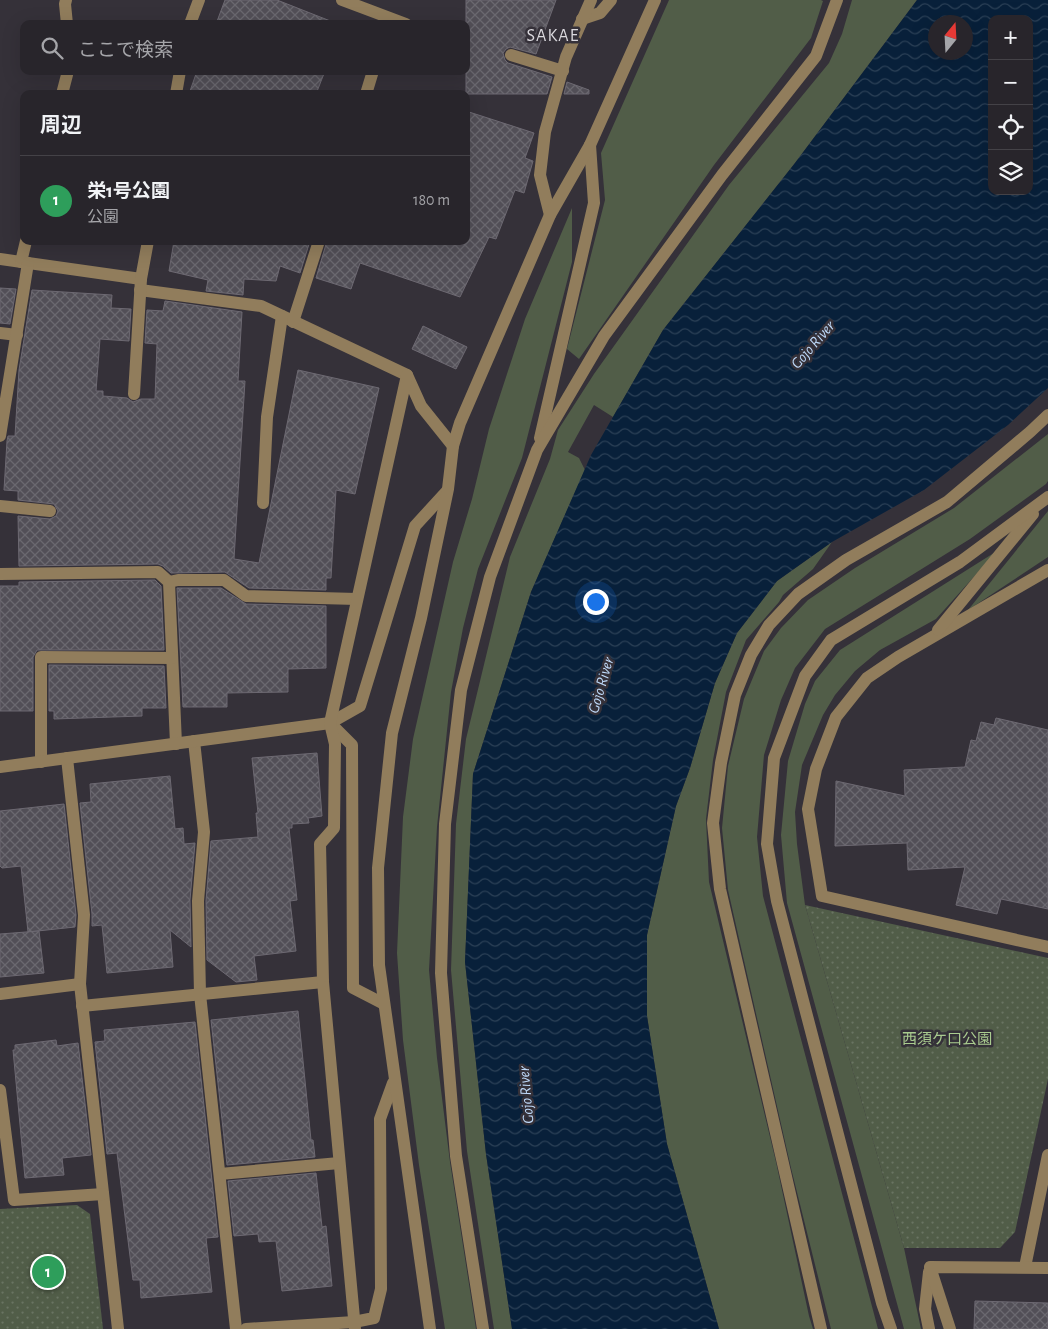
<!DOCTYPE html>
<html lang="ja">
<meta charset="utf-8">
<style>
:root{--surface:#28252b;--page:#343137;--text:#f1f3f6;--muted:#a5a5a9;--line:#444247;--accent:#c7bb3c}
body{margin:0;font-family:"Alegreya Sans","Noto Sans JP",sans-serif;background:var(--page);color:var(--text)}
.controls{position:absolute;right:15px;top:15px;display:grid;overflow:hidden;border-radius:10px;box-shadow:0 5px 20px #0002}
.controls button{width:45px;height:45px;display:grid;place-items:center;padding:0;border:0;border-bottom:1px solid var(--line);background:var(--surface);color:var(--text);font:25px sans-serif}
.compass{position:absolute;left:928px;top:15px;width:45px;height:45px;border-radius:50%;background:var(--surface);box-shadow:0 5px 20px #0002;rotate:18deg}
.you{position:absolute;left:595px;top:601px;width:18px;height:18px;margin:-12px;border:4px solid #fff;border-radius:50%;background:#1a73e8;box-shadow:0 0 0 8px #1a73e833}
.badge{display:grid;place-items:center;width:32px;height:32px;border-radius:50%;background:var(--accent);color:#fff;font-size:16px;font-weight:700}
.pin{position:absolute;translate:-50% -50%;border:2px solid #fff;box-shadow:0 1px 5px #0006}
.list{margin:0;padding:0;list-style:none}
h2{display:flex;justify-content:space-between;align-items:center;height:65px;margin:0;padding:0 20px;font-size:21px}
h2 small{font-size:16px;font-weight:400;color:var(--muted)}
.list li{display:grid;grid-template-columns:32px 1fr auto;gap:15px;align-items:center;box-sizing:border-box;height:90px;padding:0 20px;border-top:1px solid var(--line)}
.list b{display:block;font-size:19px;white-space:nowrap}
.list p{margin:0;font-size:16px;white-space:nowrap;color:var(--muted)}
.list em{font-size:16px;font-style:normal;color:var(--muted)}
.icon{flex:none;width:28px;height:28px;fill:none;stroke:currentColor;stroke-width:2;stroke-linecap:round;stroke-linejoin:round}
.map{position:relative;flex:none;width:1048px;height:1329px;overflow:hidden}
.search{position:absolute;background:var(--surface);box-shadow:0 5px 20px #0002;left:20px;top:20px;width:450px;height:55px;display:flex;align-items:center;gap:12px;box-sizing:border-box;padding:0 18px;border-radius:10px;color:var(--muted);font-size:19px}
.panel{position:absolute;background:var(--surface);box-shadow:0 5px 20px #0002;left:20px;top:90px;width:450px;height:155px;border-radius:10px}
.map>svg:first-child{display:block}
.green{fill:#515d48}
.park{fill:url(#park-dots)}
.water{fill:url(#water-waves);fill-rule:evenodd}
.building{fill:url(#building-cross-hatch);stroke:#6d6972}
.lines{fill:none;stroke-linecap:round;stroke-linejoin:round}
.minor{stroke:#917d5c;stroke-width:12}
.labels{text-anchor:middle;stroke-width:5;stroke-linejoin:round;paint-order:stroke}
.park-label{font-size:15px;fill:#a9cb8f;stroke:#353139}
.water-label{font-size:16px;font-style:italic;fill:#bed9f9;stroke:#353139}
.quarter-label{font-size:18px;letter-spacing:1px;fill:#dbd9de;stroke:#353139}
</style>
<div class="map">
<svg width="1048" height="1329" viewBox="0 0 1048 1329">
<defs>
<pattern id="park-dots" width="8" height="8" patternUnits="userSpaceOnUse" patternTransform="scale(1.25)"><rect width="8" height="8" fill="#515d48"/><path d="M2 2h.1M6 6h.1" fill="none" stroke="#697462" stroke-width="1.8" stroke-linecap="round"/></pattern>
<pattern id="water-waves" width="16" height="10" patternUnits="userSpaceOnUse" patternTransform="scale(1.25)"><rect width="16" height="10" fill="#08203a"/><path d="M0 5q4-4 8 0t8 0" fill="none" stroke="#2b4056"/></pattern>
<pattern id="building-cross-hatch" width="8" height="8" patternUnits="userSpaceOnUse" patternTransform="scale(1.25)"><rect width="8" height="8" fill="#524f57"/><path d="M0 0l8 8M0 8l8-8" fill="none" stroke="#6a686f"/></pattern>
</defs>
<rect width="100%" height="100%" fill="#353139"/>
<!-- green -->
<g class="green">
<polygon points="669,0 821,0 823,1 811,38 714,165 579,359 567,349 605,200 601,153"/>
<polygon points="852,0 917,0 795,163 663,330 613,417 594,405 568,452 579,458 585,470 531,592 473,774 465,962 486,1154 512,1329 494,1329 467,1151 451,970 456,824 466,739 510,557 550,459 558,430 594,374 729,185 829,63 842,34"/>
<polygon points="572,208 572,262 522,458 478,569 463,628 451,692 437,827 429,970 437,1058 450,1162 476,1329 445,1329 419,1165 403,1040 397,953 403,817 413,739 453,562 472,499 489,429 525,319"/>
<polygon points="1048,434 1048,481 1046,484 970,539 825,629 795,668 781,700 764,755 757,837 763,896 878,1329 831,1329 791,1168 728,890 722,828 728,766 744,699 764,651 781,628 808,600 855,568 954,508"/>
<polygon points="1048,511 1048,557 968,610"/>
<polygon points="832,542 813,569 783,595 779,602 746,640 726,692 713,760 706,819 709,882 776,1162 809,1316 813,1329 719,1329 667,1144 647,1016 647,935 676,806 690,768 715,683 737,633 777,581"/>
<polygon points="997,551 936,619 880,650 855,671 835,695 823,715 802,765 795,812 797,844 805,905 904,1248 921,1329 904,1329 787,903 781,835 788,761 805,704 815,681 840,650"/>
</g>
<!-- park -->
<g class="park">
<polygon points="805,905 1048,958 1048,1079 1015,1232 1000,1248 904,1248"/>
<polygon points="77,1205 90,1214 103,1329 0,1329 0,1209"/>
</g>
<!-- water -->
<path class="water" d="M917 0H1048V388L1008 425 924 490 832 542 777 581 737 633 715 683 690 768 676 806 647 935V1016L667 1144 719 1329H512L486 1154 465 962 473 774 531 592 591 455 663 330 795 163ZM992 19H1029V191H992ZM936 22H966V52H936Z"/>
<!-- building -->
<g class="building">
<polygon points="225,0 277,0 338,24 216,24"/>
<polygon points="466,0 556,0 536,54 510,47 506,49 503,53 505,60 508,63 552,77 547,94 466,94"/>
<polygon points="197,71 325,71 316,94 189,94"/>
<polygon points="567,82 589,90 589,94 564,94"/>
<polygon points="466,111 534,133 525,158 533,161 524,193 515,190 496,239 489,237 460,297 360,263 351,289 316,278 327,241 466,241"/>
<polygon points="174,241 202,241 220,244 221,241 310,241 300,273 280,266 276,281 244,279 243,295 206,291 208,280 169,271"/>
<polygon points="0,288 16,289 10,324 0,323"/>
<polygon points="32,290 112,295 111,308 131,309 129,341 100,339 96,391 103,391 103,396 127,398 133,402 141,399 155,399 157,344 145,343 147,310 163,311 165,301 242,312 238,381 245,381 234,559 259,563 298,370 379,388 355,494 336,490 331,578 326,578 326,590 249,588 225,572 171,573 163,566 158,564 19,566 18,516 50,519 56,516 58,511 54,504 18,500 18,491 4,490 7,441 8,436 15,436 19,370"/>
<polygon points="423,326 467,347 456,369 412,349"/>
<polygon points="155,580 161,586 164,650 37,650 33,657 33,711 0,711 0,586 19,586 19,582"/>
<polygon points="177,588 221,588 246,604 326,606 326,668 288,669 288,692 227,693 227,707 183,707"/>
<polygon points="49,665 164,666 166,708 142,708 142,716 54,719 54,711 49,711"/>
<polygon points="996,718 1048,730 1048,909 1001,899 997,914 956,905 965,867 908,870 907,843 835,846 836,781 905,796 904,770 965,767 971,740 976,741 981,722 994,725"/>
<polygon points="317,753 322,816 308,818 309,823 292,824 292,828 289,828 297,900 290,901 296,951 254,956 257,980 236,982 207,960 206,901 211,841 258,837 256,813 258,813 252,758"/>
<polygon points="170,776 175,829 183,828 184,844 195,843 190,900 191,947 170,930 173,967 107,973 102,925 92,926 92,914 80,803 91,802 90,784"/>
<polygon points="64,804 76,915 75,927 28,932 21,866 2,868 0,866 0,811"/>
<polygon points="39,931 44,973 0,977 0,934"/>
<polygon points="298,1011 311,1140 313,1140 315,1157 227,1165 211,1020"/>
<polygon points="195,1022 218,1237 206,1238 212,1292 141,1298 140,1280 133,1280 117,1153 107,1154 95,1042 105,1041 104,1030"/>
<polygon points="56,1040 57,1046 78,1043 91,1155 62,1158 64,1175 25,1178 13,1050 15,1050 15,1045"/>
<polygon points="316,1173 322,1227 326,1226 332,1286 282,1291 276,1241 259,1242 258,1234 234,1236 228,1181"/>
<polygon points="975,1301 1048,1303 1048,1329 974,1329"/>
</g>
<g class="lines">
<!-- minor -->
<g class="minor">
<polyline points="66,0 65,4 67,24"/>
<polyline points="342,0 406,24"/>
<polyline points="582,19 600,13 611,0"/>
<polyline points="190,24 199,0"/>
<polyline points="511,55 563,71"/>
<polyline points="62,94 68,71"/>
<polyline points="176,94 180,71"/>
<polyline points="366,94 373,71"/>
<polyline points="550,215 540,175 545,132 566,57 591,0"/>
<polyline points="0,259 141,279"/>
<polyline points="21,262 26,241"/>
<polyline points="140,290 261,306 407,375 421,406 453,446"/>
<polyline points="293,322 319,241"/>
<polyline points="0,333 17,335"/>
<polyline points="134,394 141,279 148,241"/>
<polyline points="0,436 28,263"/>
<polyline points="540,438 594,203 590,145"/>
<polyline points="263,503 267,417 282,316"/>
<polyline points="0,506 50,511"/>
<polyline points="1048,570 898,657 867,678 836,717 816,769 808,809 822,896 1048,947"/>
<polyline points="0,574 158,572 169,582 176,744"/>
<polyline points="169,582 178,580 224,580 246,596 357,599"/>
<polyline points="938,630 1033,514"/>
<polyline points="330,723 352,745 353,988 384,1004"/>
<polyline points="194,741 204,832 198,901 200,994 236,1329"/>
<polyline points="67,758 84,915 80,984 118,1329"/>
<polyline points="41,762 41,657 172,658"/>
<polyline points="0,767 330,723 360,706 415,526 447,491"/>
<polyline points="0,994 80,984"/>
<polyline points="82,1006 323,982"/>
<polyline points="0,1090 14,1200 103,1194"/>
<polyline points="220,1174 339,1163"/>
<polyline points="1025,1267 1048,1155"/>
<polyline points="929,1272 925,1309 929,1329"/>
<polyline points="246,1329 354,1322 374,1318 381,1289 380,1119 393,1083"/>
<polyline points="355,1329 323,982 320,844 334,828 335,744 330,723 407,375"/>
<polyline points="430,1329 379,965 378,868 392,733 421,618 448,489 453,446 460,423 550,215 590,145 655,0"/>
<polyline points="483,1329 456,1156 441,973 445,824 461,690 490,577 537,450 604,336 722,175 816,56 837,0"/>
<polyline points="821,1329 720,889 713,823 721,763 735,695 751,655 769,625 798,594 846,560 947,502 1030,432 1048,415"/>
<polyline points="891,1329 882,1303 777,901 767,844 774,758 805,676 831,640 960,562 1048,497"/>
<polyline points="950,1329 930,1267 1048,1268"/>
</g>
</g>
<g class="labels">
<!-- park labels -->
<g class="park-label">
<text x="947" y="1044">西須ケ口公園</text>
</g>
<!-- water labels -->
<g class="water-label">
<text transform="translate(812 344) rotate(-49)" y="6">Gojo River</text>
<text transform="translate(600 685) rotate(-74)" y="6">Gojo River</text>
<text transform="translate(525 1095) rotate(-95)" y="6">Gojo River</text>
</g>
<!-- quarter labels -->
<g class="quarter-label">
<text x="553" y="41">SAKAE</text>
</g>
</g>
</svg>
<div class="controls">
<button>+</button>
<button>−</button>
<button><svg class="icon" aria-label="locate" viewBox="0 0 24 24"><circle cx="12" cy="12" r="6"/><path d="M12 2v4M12 18v4M2 12h4M18 12h4"/></svg></button>
<button><svg class="icon" aria-label="layers" viewBox="0 0 24 24"><path d="M12 4l9 5-9 5-9-5zM3 14l9 5 9-5"/></svg></button>
</div>
<svg class="compass" viewBox="-18 -18 36 36"><path d="M0-13l5 13h-10z" fill="#e53935"/><path d="M0 13l5-13h-10z" fill="#a5a5a9"/></svg>
<div class="you"></div>
<div class="pin badge" style="left:48px;top:1272px;background:#2e9e5b">1</div>
<div class="search"><svg class="icon" aria-label="search" viewBox="0 0 24 24"><circle cx="10" cy="10" r="6"/><path d="M15 15l6 6"/></svg>ここで検索</div>
<section class="panel">
<h2>周辺<small></small></h2>
<ul class="list">
<li><span class="badge" style="background:#2e9e5b">1</span><div><b>栄1号公園</b><p>公園</p></div><em>180 m</em></li>
</ul>
</section>
</div>
